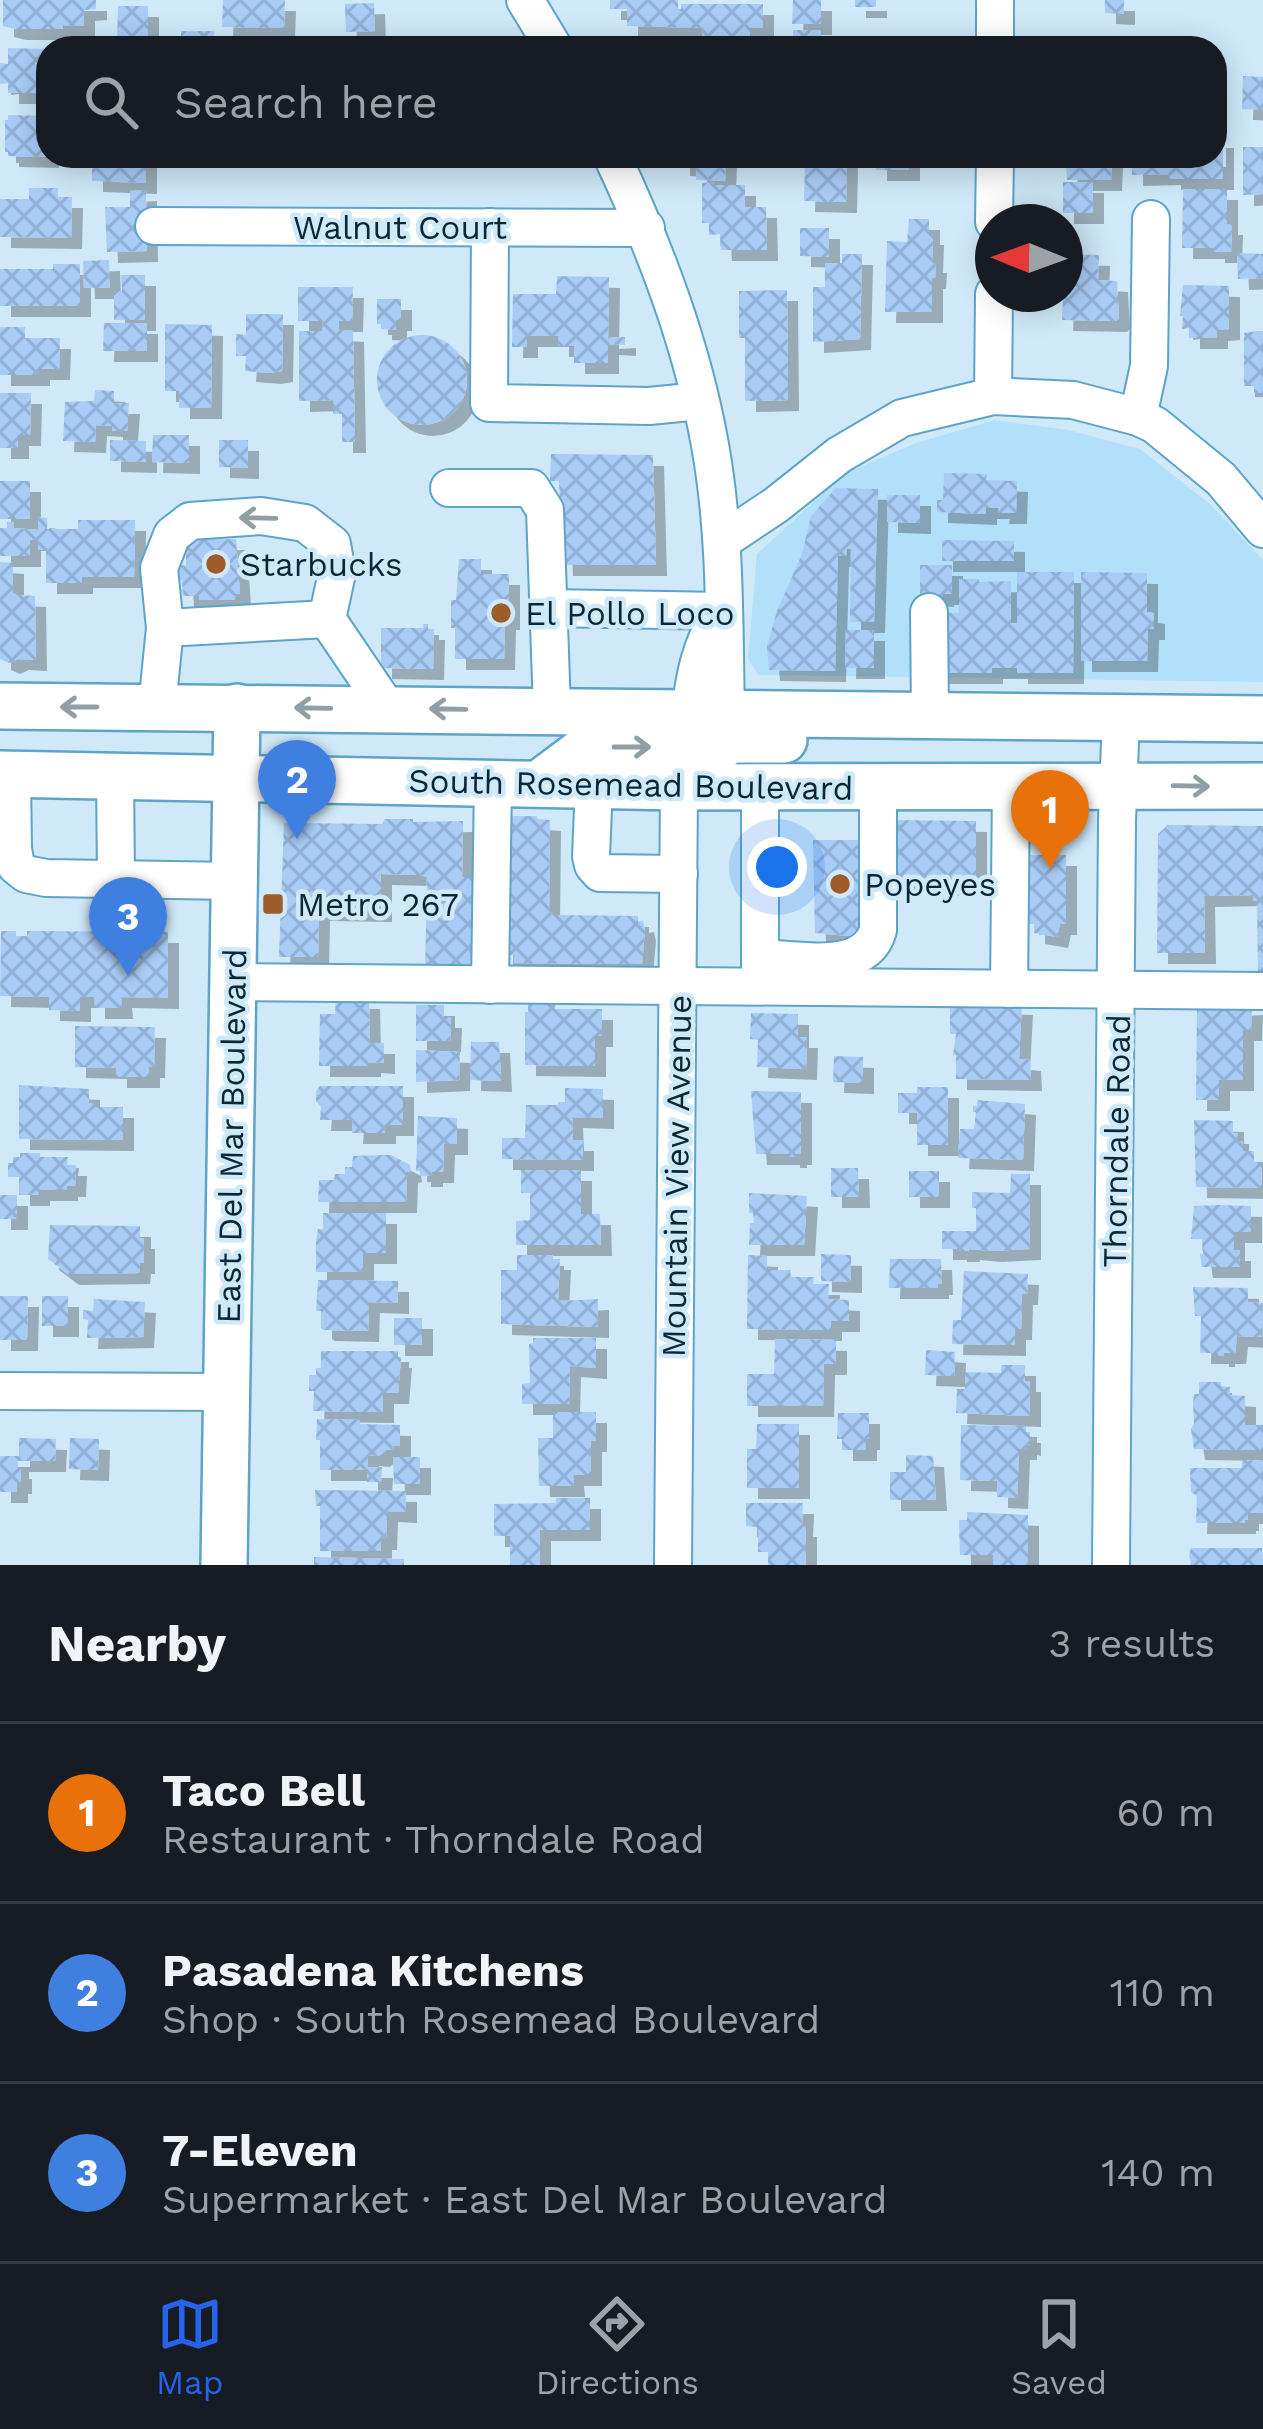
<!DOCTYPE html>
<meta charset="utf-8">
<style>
:root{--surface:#171b24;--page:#242831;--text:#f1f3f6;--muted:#9ea1a6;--line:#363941;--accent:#2563eb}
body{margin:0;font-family:"Work Sans",sans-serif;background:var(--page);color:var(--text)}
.compass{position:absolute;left:975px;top:204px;width:108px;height:108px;border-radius:50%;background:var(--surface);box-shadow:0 6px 30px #0003;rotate:271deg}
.you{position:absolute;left:777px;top:867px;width:42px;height:42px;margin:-30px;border:9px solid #fff;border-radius:50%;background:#1a73e8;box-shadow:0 0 0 18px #1a73e833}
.badge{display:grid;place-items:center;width:78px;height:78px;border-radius:50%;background:var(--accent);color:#fff;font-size:39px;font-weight:700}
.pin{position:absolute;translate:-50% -99px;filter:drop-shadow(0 3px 6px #0008)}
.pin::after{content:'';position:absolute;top:63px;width:42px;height:36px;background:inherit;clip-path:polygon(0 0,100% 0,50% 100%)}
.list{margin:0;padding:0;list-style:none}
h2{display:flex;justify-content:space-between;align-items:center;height:156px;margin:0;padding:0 48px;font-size:51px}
h2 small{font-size:39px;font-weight:400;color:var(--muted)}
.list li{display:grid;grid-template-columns:78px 1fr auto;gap:36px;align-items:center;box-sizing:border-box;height:180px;padding:0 48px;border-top:3px solid var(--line)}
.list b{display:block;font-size:45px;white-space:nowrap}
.list p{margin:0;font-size:39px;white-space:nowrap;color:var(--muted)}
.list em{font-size:39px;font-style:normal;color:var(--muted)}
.icon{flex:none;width:66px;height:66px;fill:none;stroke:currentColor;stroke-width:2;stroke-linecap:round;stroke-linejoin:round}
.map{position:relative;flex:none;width:1263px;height:1565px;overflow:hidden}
.search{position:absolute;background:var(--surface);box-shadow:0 6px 30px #0003;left:36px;right:36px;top:36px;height:132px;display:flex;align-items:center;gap:30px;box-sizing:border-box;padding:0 42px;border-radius:36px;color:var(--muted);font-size:45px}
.sheet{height:696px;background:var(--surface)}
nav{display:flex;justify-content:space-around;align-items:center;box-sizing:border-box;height:168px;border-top:3px solid var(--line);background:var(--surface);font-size:33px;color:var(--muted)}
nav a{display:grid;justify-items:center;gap:6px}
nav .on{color:var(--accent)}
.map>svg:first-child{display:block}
.built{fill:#b2dff9}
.building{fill:url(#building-cross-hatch);filter:url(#shadow)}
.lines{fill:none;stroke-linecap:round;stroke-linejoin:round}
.minor-casing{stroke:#5ea3c8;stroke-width:40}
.major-casing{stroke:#5ea3c8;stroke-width:50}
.minor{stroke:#fff;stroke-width:36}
.major{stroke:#fff;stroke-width:45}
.oneway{stroke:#909ea5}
.poi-dot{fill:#9f5c2b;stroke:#cfe9f9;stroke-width:4.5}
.labels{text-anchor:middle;stroke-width:9;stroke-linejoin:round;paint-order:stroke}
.street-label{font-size:33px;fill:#092736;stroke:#cfe9f9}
.poi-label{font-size:33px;fill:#092736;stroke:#cfe9f9;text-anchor:start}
</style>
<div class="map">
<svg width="1263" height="1565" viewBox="0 0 1263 1565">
<defs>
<pattern id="building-cross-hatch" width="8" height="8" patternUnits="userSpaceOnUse" patternTransform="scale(3)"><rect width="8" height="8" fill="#a9ccf7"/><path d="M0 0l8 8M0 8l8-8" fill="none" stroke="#90afd4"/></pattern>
<filter id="shadow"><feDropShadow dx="11" dy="11" stdDeviation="0" flood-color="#0004"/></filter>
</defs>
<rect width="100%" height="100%" fill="#cfe9f9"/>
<!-- built -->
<polygon class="built" points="995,420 1068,430 1140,449 1210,504 1263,560 1263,682 758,675 748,658 757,554 844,474 916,443"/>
<!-- building -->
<g class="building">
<polygon points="3,0 96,0 96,9 84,10 84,26 63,25 63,29 15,29 3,26"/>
<polygon points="223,0 285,0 284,28 222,27"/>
<polygon points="610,0 678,0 678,9 681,9 681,4 763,4 763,28 750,28 750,48 702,47 703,28 627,26 627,9 610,9"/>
<polygon points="793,0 821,0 821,24 792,24"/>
<rect x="855" y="0" width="21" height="7"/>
<polygon points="1105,0 1124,0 1124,14 1105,13"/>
<polygon points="374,3 375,31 346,32 345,4"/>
<polygon points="118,6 148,6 148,42 117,42"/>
<rect x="793" y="30" width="28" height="18"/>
<rect x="181" y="31" width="33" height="17"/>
<polygon points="630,40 687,41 687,48 630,48"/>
<polygon points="1083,42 1167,43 1167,48 1083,48"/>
<polygon points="8,48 48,49 48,93 8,93 8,83 0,84 0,63 8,64"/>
<polygon points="1243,76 1263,77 1263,110 1242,109"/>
<polygon points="8,115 48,116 48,157 8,156 8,152 5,152 5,120 8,120"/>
<polygon points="1215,137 1223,137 1223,179 1170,179 1170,174 1132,175 1132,156 1215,156"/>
<polygon points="1243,147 1263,147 1263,194 1243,195"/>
<polygon points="92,156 146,156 146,183 92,181"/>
<polygon points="679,156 726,156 725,181 696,180 696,166 679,165"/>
<polygon points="805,156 847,156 846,202 804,201"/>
<rect x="876" y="156" width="33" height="14"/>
<polygon points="1066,156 1112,156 1111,180 1067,180"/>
<polygon points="714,182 714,185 745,185 745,207 766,207 767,250 721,250 720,234 709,235 709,223 702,223 702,183"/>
<rect x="1063" y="182" width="30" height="31"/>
<polygon points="29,188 58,188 58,197 72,197 71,238 0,237 0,199 29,199"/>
<polygon points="1183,189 1227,189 1227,224 1232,224 1231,252 1214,252 1214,248 1182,248"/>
<polygon points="146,190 147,251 107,252 105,207 130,207 130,191"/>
<polygon points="909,219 929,219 929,234 933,234 932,262 936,262 935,278 932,278 932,312 885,312 887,241 907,242"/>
<polygon points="800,228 829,228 829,257 800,256"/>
<polygon points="1237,253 1263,254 1263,278 1238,279"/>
<polygon points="842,254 862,254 860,339 813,342 813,287 825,287 825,263 842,263"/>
<polygon points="1065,254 1099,255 1098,280 1117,281 1119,318 1116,321 1062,320"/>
<polygon points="109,260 110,288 84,288 83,261"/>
<polygon points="53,264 80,264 80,306 0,306 0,269 53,269"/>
<polygon points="121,275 145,275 145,320 114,320 114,291 122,291"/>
<polygon points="557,276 609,277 608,338 625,337 625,345 608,344 608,363 574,363 574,346 558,346 558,336 527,336 527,347 512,347 513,294 556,294"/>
<polygon points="1183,285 1229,286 1229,329 1217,330 1217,338 1189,338 1189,328 1182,329 1183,316 1180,316"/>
<polygon points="298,287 353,287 352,321 339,321 339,330 353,331 355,442 342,442 342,414 333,414 333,400 299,401 299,331 322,331 323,321 298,321"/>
<polygon points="787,290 788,400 745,401 745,338 739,338 739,291"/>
<polygon points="377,299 401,299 401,320 396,320 396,330 381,329 381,324 377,324"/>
<polygon points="246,314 283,314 282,371 270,373 245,371 246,356 236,356 236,334 246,335"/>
<polygon points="104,323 147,323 147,351 103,351"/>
<polygon points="165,324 212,325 211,408 179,408 179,391 165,391"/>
<polygon points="0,327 25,327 25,338 60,338 59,369 39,369 39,375 0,375"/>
<polygon points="1258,331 1263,331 1263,393 1254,393 1254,386 1244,386 1244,333"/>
<circle cx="422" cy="380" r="45"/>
<polygon points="95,390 114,391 114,403 129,403 127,431 112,431 112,426 96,425 95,442 63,441 65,402 94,401"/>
<polygon points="0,393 31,393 30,435 18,435 18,448 0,448"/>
<polygon points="153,435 189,435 189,463 152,462"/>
<polygon points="110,440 146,441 146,462 110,461"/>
<polygon points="219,440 248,440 248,468 219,467"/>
<polygon points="551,454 653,455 656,565 562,565 559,481 550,481"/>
<polygon points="944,473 987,474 986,480 1017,481 1016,513 998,513 999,508 986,508 986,514 937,512 937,500 943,500"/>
<rect x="0" y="481" width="30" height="38"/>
<polygon points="836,488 878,489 874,622 850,622 851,549 847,549 846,556 838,556 835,671 769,670 767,646 777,611 802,554 811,516"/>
<polygon points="887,495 920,495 920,523 887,522"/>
<polygon points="38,517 47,518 47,529 78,529 78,520 135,520 134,577 82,577 82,583 46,583 46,550 38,550 38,540 30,540 30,556 0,556 0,528 7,528 7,522 14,522 14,528 38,530"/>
<polygon points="236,539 240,594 236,594 234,600 199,600 199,596 183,596 182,580 173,580 173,566 186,565 186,540"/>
<polygon points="942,540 1014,541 1014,561 942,561"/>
<polygon points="459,559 481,559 481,574 509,574 509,619 505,619 504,659 455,659 455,628 451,628 451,600 456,600"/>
<polygon points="0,562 13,563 13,593 16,595 35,596 36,660 18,659 9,663 0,659"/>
<polygon points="920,565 952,565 952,594 943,594 943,596 920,594"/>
<polygon points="1017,572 1074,572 1073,673 1017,673 1017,668 992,668 992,673 938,673 939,613 959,613 959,579 979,579 979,582 1011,581 1011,623 1017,623"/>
<polygon points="1081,572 1147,573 1147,612 1154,613 1154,629 1148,629 1147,661 1081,661"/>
<polygon points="423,624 428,624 428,629 434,629 433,669 381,668 381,628 423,628"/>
<polygon points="846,630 874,630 874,668 845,668"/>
<polygon points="511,816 537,816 537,819 550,820 549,911 553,915 638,916 638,922 643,921 645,930 642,964 514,963 515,955 502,955 504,818 511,819"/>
<polygon points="385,819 413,819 413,822 463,821 462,877 476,877 483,971 425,970 427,877 420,875 381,874 381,911 319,910 318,957 279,957 284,823 382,824"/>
<polygon points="893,820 976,821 976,885 893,884"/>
<polygon points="1168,825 1263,826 1263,973 1258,973 1257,901 1253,901 1253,895 1204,896 1205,953 1157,953 1158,834"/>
<polygon points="813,840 870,840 866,933 852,937 852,933 850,936 815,933"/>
<polygon points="1028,855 1066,855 1066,924 1060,924 1057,937 1034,933 1034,924 1028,924"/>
<polygon points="1,931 16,931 16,936 27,936 27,931 168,932 168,998 121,997 122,1008 94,1008 94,997 80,997 80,1011 49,1010 49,997 0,996"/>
<polygon points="336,998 369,998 370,1043 384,1043 384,1063 370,1062 370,1066 319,1066 320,1014 335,1014"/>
<polygon points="528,999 555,999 555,1009 602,1009 602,1036 595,1036 595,1066 525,1065 525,1012 528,1012"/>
<polygon points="989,1003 1022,1004 1019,1059 1030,1060 1031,1080 956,1079 956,1055 953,1055 956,1034 950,1034 950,1008 989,1008"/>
<polygon points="1252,1004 1251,1030 1243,1030 1243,1080 1219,1080 1219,1100 1196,1100 1197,1007"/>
<polygon points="416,1005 444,1005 444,1017 451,1017 450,1041 416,1041"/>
<polygon points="751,1013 798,1014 798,1037 807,1037 806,1069 757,1067 758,1040 750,1039"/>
<polygon points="75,1026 155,1027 154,1067 149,1067 149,1077 116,1077 116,1068 75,1067"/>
<polygon points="471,1042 499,1042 501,1081 470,1080"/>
<polygon points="416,1050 460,1052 459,1080 416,1082"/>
<polygon points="834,1056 863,1057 863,1083 833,1082"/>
<polygon points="19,1085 89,1089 89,1103 95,1103 95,1107 123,1107 123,1140 19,1139"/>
<polygon points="320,1086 403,1086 403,1125 385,1125 385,1133 352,1133 353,1120 320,1120 321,1107 316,1101 316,1091"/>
<polygon points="917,1087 948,1087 948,1145 917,1145 917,1113 898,1113 898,1093 917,1093"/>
<polygon points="565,1088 603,1089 603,1118 572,1117 573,1140 583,1140 583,1160 502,1159 502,1138 525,1138 526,1105 558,1105 558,1102 565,1102"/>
<polygon points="751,1091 801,1092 801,1154 796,1154 796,1157 789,1157 789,1154 756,1154"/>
<polygon points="977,1100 1025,1104 1023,1160 958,1158 960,1129 974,1129 976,1112 973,1112 973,1106 977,1106"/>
<polygon points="418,1116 457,1118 457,1144 444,1144 443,1172 432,1172 432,1176 420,1176 420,1171 416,1171"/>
<polygon points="1194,1120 1233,1121 1233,1133 1238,1133 1238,1141 1243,1141 1243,1151 1254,1151 1254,1162 1262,1162 1262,1188 1196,1187"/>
<polygon points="20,1153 40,1153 40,1157 68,1157 67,1165 76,1165 75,1186 67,1186 67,1190 39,1190 39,1195 19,1195 19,1177 8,1177 8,1163 13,1163 13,1157 20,1157"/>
<polygon points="384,1155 391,1155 410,1165 411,1171 407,1172 406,1202 318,1202 319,1180 334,1180 335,1174 345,1174 345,1167 352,1167 353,1156"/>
<polygon points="831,1168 858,1168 859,1197 831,1197"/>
<polygon points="521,1170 581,1170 581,1214 600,1214 601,1245 516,1245 516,1221 530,1220 530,1193 521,1193"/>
<rect x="909" y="1171" width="30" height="26"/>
<polygon points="1011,1174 1030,1174 1030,1249 991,1251 969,1249 969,1251 956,1251 956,1249 942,1249 942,1231 976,1231 976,1208 972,1208 972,1192 1010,1193"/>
<polygon points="749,1193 807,1196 804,1245 749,1245 750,1223 754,1223 753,1213 749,1213"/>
<rect x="0" y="1195" width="17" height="24"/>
<polygon points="1216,1205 1251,1206 1251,1232 1234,1232 1234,1250 1240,1250 1240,1267 1202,1267 1200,1254 1203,1254 1202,1239 1191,1239 1194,1206"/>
<polygon points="323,1213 386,1213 386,1253 363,1253 363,1272 316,1272 316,1241 318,1229 323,1229"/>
<polygon points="50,1225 140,1226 140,1238 144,1238 144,1263 140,1263 139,1273 68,1274 48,1259"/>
<polygon points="821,1254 851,1255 851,1282 821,1281"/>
<polygon points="517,1255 553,1255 553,1259 560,1259 558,1301 598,1299 598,1327 501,1324 501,1270 517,1270"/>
<polygon points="748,1255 767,1256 767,1270 790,1270 791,1277 814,1277 813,1284 829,1284 828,1299 849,1300 849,1321 831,1321 831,1330 747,1329"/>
<polygon points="890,1259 941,1259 942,1284 938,1284 938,1288 889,1288"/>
<polygon points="964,1271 1028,1274 1027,1294 1022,1294 1021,1329 1015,1329 1015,1345 952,1344 953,1320 961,1320"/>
<polygon points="318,1280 398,1281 398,1303 369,1302 368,1331 324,1330 321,1328 321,1311 316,1311"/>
<polygon points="1193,1287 1248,1288 1248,1302 1263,1303 1262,1337 1237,1336 1235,1353 1224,1353 1224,1356 1218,1356 1218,1353 1200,1353 1201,1316 1195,1316"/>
<polygon points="0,1296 28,1296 27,1340 0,1340"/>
<rect x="42" y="1296" width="26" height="30"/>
<polygon points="94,1299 145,1302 143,1337 87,1338 88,1320 83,1319 83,1310 93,1311"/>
<rect x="394" y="1318" width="28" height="27"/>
<polygon points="533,1338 596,1338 596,1368 570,1366 569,1404 522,1404 522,1384 530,1383 529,1344 533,1343"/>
<polygon points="775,1339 836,1340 836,1364 824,1364 823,1406 747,1406 747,1374 774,1374"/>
<polygon points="926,1350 955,1352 954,1376 925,1375"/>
<polygon points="321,1351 398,1351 398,1357 401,1357 398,1393 383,1393 383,1412 313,1411 314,1391 309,1391 309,1375 316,1375 316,1368 321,1368"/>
<polygon points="1001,1365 1025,1365 1025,1381 1030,1381 1030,1416 956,1413 957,1389 965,1389 965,1372 1001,1373"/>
<polygon points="1199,1382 1221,1382 1221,1386 1230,1387 1230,1395 1245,1396 1245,1425 1263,1425 1263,1450 1194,1449 1191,1429 1194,1424 1193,1402 1194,1394 1199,1394"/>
<polygon points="553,1412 596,1412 596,1441 591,1441 591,1475 573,1475 574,1486 539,1486 538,1438 553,1438"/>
<polygon points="838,1413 869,1413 869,1439 866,1439 866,1450 842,1450 842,1439 837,1439"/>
<polygon points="317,1419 360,1420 360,1424 400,1425 400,1446 394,1446 393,1450 386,1450 379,1456 368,1455 367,1470 320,1470 320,1440 316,1440"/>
<polygon points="757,1424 799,1424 799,1488 747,1488 747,1449 756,1449"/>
<polygon points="961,1425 1026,1426 1026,1432 1030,1432 1030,1445 1026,1444 1026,1449 1019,1449 1017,1498 997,1497 997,1481 960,1480"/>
<polygon points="19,1438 56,1439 55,1461 18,1461 18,1468 21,1468 21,1483 17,1483 17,1492 0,1492 0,1456 19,1456"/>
<polygon points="70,1438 99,1439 98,1470 69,1469"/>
<polygon points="906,1455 933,1456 936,1500 890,1500 890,1472 906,1472"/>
<polygon points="393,1457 420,1457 420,1484 394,1484"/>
<polygon points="1242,1460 1263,1461 1263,1513 1248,1513 1248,1520 1245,1520 1245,1523 1196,1523 1197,1496 1191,1492 1190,1468 1242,1468"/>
<polygon points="367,1467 382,1467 381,1482 367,1482"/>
<polygon points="315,1490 406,1491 406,1512 387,1511 386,1539 381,1539 381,1551 320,1551 320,1506 316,1506"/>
<polygon points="556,1498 590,1498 590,1530 540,1530 540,1565 510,1565 510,1536 494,1536 494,1504 556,1503"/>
<polygon points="746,1503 803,1503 802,1526 806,1526 806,1565 768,1565 768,1552 758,1552 758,1527 746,1526"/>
<polygon points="967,1512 1028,1515 1028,1565 993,1565 993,1555 960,1555 959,1520 967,1520"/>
<polygon points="1191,1548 1262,1548 1263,1565 1191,1565 1189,1555"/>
<polygon points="314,1557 404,1559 404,1565 314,1565"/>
</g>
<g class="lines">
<!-- minor casing -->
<g class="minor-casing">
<g id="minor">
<polyline points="525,0 554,48"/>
<polyline points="995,48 995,0"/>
<path d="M612 156C655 248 692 344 710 445 726 533 724 624 726 713"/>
<polyline points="994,222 995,156"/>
<polyline points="154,226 646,228"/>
<polyline points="490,227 489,403 649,406 700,401"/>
<polyline points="993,396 994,294"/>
<polyline points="1138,417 1149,366 1151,219"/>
<polyline points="449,488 531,488 545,510 552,710"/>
<polyline points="722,541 776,505 839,455 902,418 993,396 1073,400 1138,417 1155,425 1221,479 1263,529"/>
<polyline points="547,608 724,611"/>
<polyline points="929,612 930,714"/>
<polyline points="165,628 327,619"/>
<polyline points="157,707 165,628 159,568 172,535 190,521 261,516 305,523 332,544 337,573 327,619 388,709"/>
<path d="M689 715C694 683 699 646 718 619"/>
<polyline points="12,774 13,849 16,866 26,874 46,878 235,881"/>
<polyline points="115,776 116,879"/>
<polyline points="594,785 591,856 593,865 600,873 679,874"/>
<polyline points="760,786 760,978"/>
<path d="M760 958C796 959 866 975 878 930V788"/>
<polyline points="235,982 1263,991"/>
<polyline points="490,985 493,782"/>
<polyline points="1009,989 1011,785"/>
<polyline points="0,1391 225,1392"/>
<polyline points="673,1565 679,787"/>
<polyline points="1111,1565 1117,821 1121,716"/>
</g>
</g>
<!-- major casing -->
<g class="major-casing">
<g id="major">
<polyline points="0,706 1263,719"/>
<polyline points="0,774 679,787 1263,786"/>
<polyline points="540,783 588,747 676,747 725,714"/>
<polyline points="679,787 702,763 729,740 784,740"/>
<polyline points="224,1565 237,707"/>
</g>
</g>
<!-- minor -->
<use href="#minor" class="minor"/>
<!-- major -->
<use href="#major" class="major"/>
</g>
<!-- one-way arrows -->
<defs><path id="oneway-shaft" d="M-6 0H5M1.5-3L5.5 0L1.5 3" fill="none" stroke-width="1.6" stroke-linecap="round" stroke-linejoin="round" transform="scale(3)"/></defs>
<g class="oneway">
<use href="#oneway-shaft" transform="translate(258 518) rotate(-179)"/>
<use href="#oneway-shaft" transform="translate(79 707) rotate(-180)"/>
<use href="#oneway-shaft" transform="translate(313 708) rotate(-179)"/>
<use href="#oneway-shaft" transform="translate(448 709) rotate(-179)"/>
<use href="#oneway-shaft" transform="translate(632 747)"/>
<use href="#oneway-shaft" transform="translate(1191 786) rotate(1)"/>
</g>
<!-- markers -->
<g class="poi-dot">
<circle cx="216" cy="564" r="12"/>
<circle cx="501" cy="613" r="12"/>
<circle cx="840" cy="884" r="12"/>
<rect x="261" y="892" width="24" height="24" rx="6"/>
</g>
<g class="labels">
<!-- street labels -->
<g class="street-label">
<text x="400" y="239">Walnut Court</text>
<text transform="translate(631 784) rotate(1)" y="12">South Rosemead Boulevard</text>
<text transform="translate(231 1136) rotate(-89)" y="12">East Del Mar Boulevard</text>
<text transform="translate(1116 1141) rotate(-89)" y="12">Thorndale Road</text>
<text transform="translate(676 1176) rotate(-89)" y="12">Mountain View Avenue</text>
</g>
<!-- poi labels -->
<g class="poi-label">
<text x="240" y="576">Starbucks</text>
<text x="525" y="625">El Pollo Loco</text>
<text x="864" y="896">Popeyes</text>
<text x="297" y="916">Metro 267</text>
</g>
</g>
</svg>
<svg class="compass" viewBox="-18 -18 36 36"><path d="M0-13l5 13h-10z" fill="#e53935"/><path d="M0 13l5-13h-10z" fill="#9ea1a6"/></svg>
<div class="you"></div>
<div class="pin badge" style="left:1050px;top:869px;background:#e8710a">1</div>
<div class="pin badge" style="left:297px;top:839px;background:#3f7fe0">2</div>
<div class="pin badge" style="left:128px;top:976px;background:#3f7fe0">3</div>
<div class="search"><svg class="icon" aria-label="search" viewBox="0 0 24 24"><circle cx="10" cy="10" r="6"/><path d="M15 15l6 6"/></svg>Search here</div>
</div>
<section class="sheet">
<h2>Nearby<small>3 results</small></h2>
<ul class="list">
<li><span class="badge" style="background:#e8710a">1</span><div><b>Taco Bell</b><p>Restaurant · Thorndale Road</p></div><em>60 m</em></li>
<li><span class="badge" style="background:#3f7fe0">2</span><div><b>Pasadena Kitchens</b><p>Shop · South Rosemead Boulevard</p></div><em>110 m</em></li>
<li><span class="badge" style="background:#3f7fe0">3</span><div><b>7-Eleven</b><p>Supermarket · East Del Mar Boulevard</p></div><em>140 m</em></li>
</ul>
</section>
<nav>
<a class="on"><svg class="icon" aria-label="map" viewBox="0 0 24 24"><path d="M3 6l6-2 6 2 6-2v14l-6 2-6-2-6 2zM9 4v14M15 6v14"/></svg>Map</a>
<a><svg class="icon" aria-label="directions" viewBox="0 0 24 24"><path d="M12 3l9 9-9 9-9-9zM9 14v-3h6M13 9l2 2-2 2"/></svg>Directions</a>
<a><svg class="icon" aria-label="saved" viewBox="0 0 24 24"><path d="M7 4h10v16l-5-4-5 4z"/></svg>Saved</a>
</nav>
